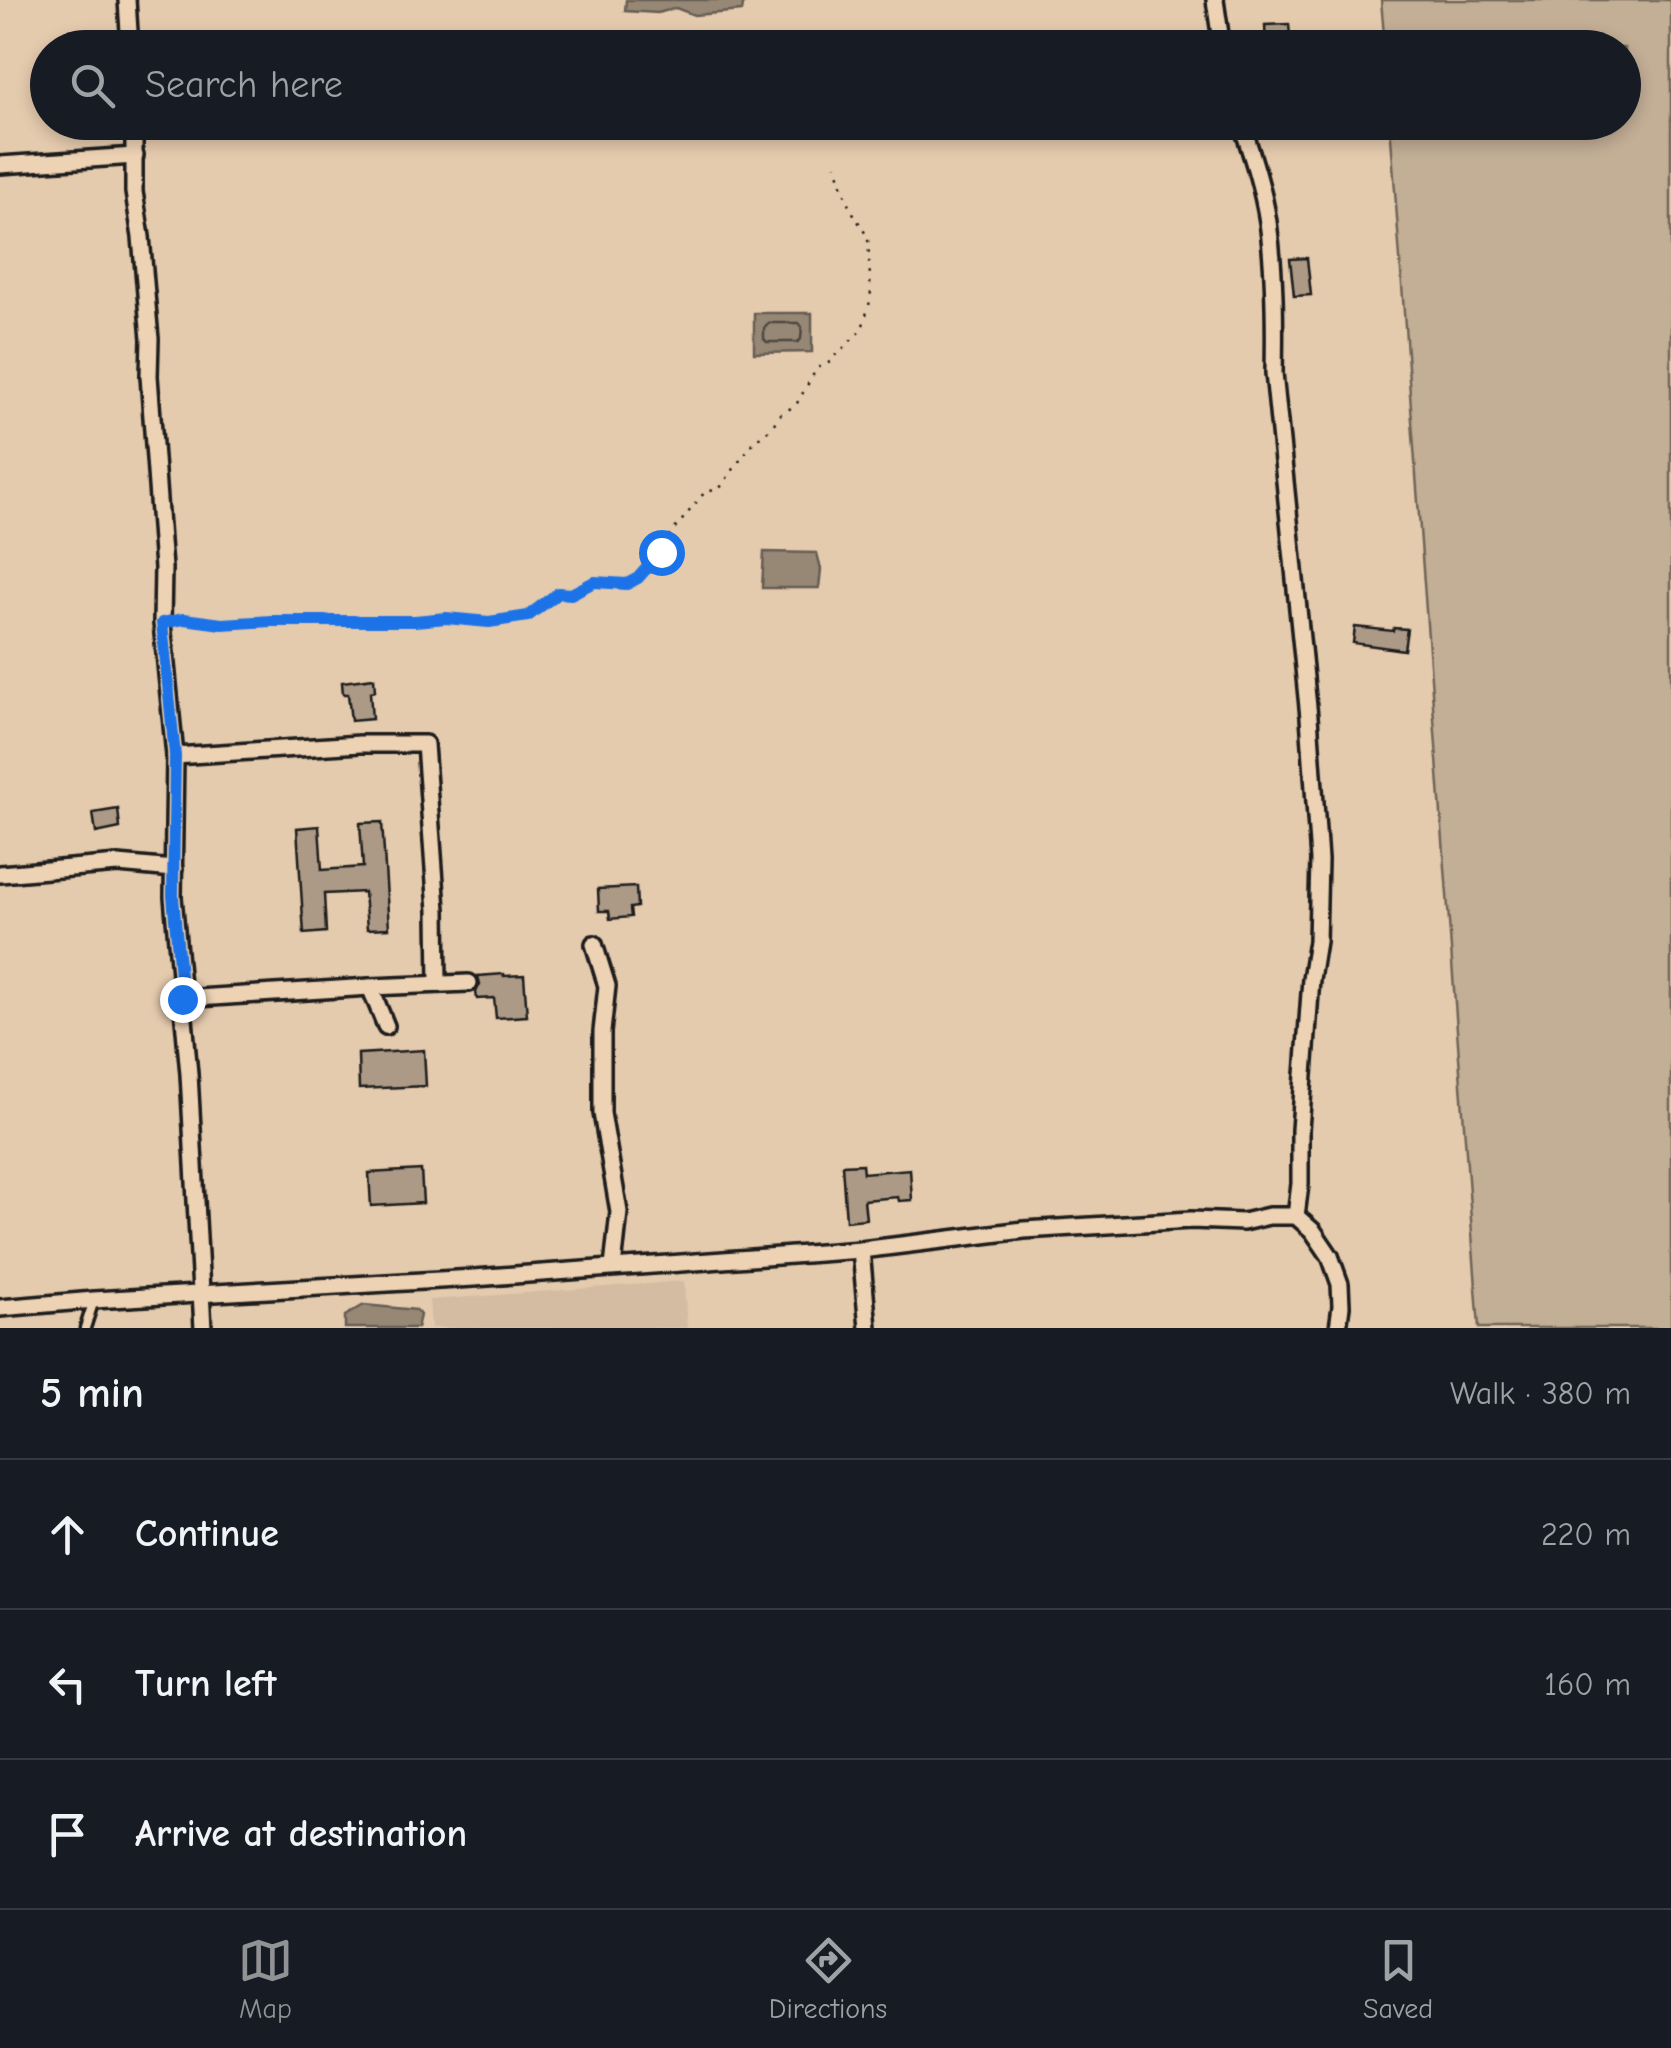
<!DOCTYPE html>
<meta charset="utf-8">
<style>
:root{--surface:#171b24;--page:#242831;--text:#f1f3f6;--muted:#9ea1a6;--line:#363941;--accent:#919294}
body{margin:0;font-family:"Comic Neue",sans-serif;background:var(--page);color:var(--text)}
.stop{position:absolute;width:30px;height:30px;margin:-22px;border:8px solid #1a73e8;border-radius:50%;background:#fff}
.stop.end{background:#1a73e8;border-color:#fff;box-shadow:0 2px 10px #0008}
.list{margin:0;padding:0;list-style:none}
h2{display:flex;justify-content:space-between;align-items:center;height:130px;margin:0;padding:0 40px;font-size:42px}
h2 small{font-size:32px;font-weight:400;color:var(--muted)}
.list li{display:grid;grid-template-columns:65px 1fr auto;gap:30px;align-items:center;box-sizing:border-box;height:150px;padding:0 40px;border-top:2px solid var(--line)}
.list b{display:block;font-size:38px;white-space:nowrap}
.list em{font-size:32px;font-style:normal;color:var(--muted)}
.icon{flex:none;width:55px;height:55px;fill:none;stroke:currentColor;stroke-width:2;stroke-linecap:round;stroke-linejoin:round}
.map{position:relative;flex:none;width:1671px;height:1328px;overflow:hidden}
.search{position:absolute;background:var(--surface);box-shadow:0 5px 15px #0003;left:30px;right:30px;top:30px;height:110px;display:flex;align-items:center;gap:25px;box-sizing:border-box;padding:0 35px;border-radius:55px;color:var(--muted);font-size:38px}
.sheet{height:580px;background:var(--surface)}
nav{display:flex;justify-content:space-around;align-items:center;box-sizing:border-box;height:140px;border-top:2px solid var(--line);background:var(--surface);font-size:28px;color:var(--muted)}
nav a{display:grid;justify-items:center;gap:5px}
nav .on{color:var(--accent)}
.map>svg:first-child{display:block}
.built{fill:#d4bca2}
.green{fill:#c3ae96;stroke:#706559;stroke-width:2.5}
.water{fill:#978876;stroke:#665d52;stroke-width:2.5}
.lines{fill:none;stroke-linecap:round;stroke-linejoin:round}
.shore{stroke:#4d4740;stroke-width:2.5}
.building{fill:#ac9a86;stroke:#1c1c1c;stroke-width:2.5}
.lane-casing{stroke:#1c1c1c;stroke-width:15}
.street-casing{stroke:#1c1c1c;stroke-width:22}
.path{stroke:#1c1c1c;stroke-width:2.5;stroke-dasharray:2.5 8;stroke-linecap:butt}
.lane{stroke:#edd2b4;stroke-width:8}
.street{stroke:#edd2b4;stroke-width:15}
.route{stroke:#1a73e8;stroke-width:12}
</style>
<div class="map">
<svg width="1671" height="1328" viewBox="0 0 1671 1328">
<rect width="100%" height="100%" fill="#e5cbae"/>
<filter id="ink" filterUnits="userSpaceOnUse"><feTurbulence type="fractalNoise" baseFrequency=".01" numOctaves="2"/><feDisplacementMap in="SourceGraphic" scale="20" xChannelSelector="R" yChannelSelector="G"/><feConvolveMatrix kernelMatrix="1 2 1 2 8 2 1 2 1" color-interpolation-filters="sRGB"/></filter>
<g filter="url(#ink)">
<!-- built -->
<polygon class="built" points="684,1281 687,1328 431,1328 429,1300"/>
<!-- green -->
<polygon class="green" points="1381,0 1671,0 1671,1328 1479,1328 1390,123 1624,122 1624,48 1385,47"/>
<!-- water -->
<g class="water">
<polygon points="626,0 744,0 742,11 694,15 676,8 658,13 625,11"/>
<polygon points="754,313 812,313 812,352 754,353"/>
<polygon points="764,552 817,553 821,569 819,588 762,588"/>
<polygon points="364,1305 416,1310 420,1315 417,1328 345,1328 345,1316"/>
</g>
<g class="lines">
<!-- shore -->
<polygon class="shore" points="769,323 799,323 802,327 801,339 798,342 767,342 764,339 764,328"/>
</g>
<!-- building -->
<g class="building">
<polygon points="1289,24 1291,48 1266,48 1265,25"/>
<polygon points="1307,258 1311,295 1294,296 1290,259"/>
<polygon points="1355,627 1393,631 1394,628 1407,629 1404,650 1353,643"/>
<polygon points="374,678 375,691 370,692 372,719 351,721 348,694 343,694 342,682"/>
<polygon points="118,809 120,828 96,833 93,813"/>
<polygon points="382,822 389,928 367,929 364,892 324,894 326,932 304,934 297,828 319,826 322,870 363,867 360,823"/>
<polygon points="636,887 637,907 630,908 631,917 610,919 609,911 599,911 598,889"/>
<polygon points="504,974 504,976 524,975 527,1016 496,1018 494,998 477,999 476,992 480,984 478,976"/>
<polygon points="424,1050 426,1086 359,1089 358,1054"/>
<polygon points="862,1164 863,1173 910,1169 912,1200 899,1201 898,1197 864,1200 866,1219 846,1221 842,1165"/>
<polygon points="421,1170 423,1203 371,1206 369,1173"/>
</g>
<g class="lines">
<!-- lane casing -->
<g class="lane-casing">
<polyline id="lane" points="85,1328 94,1300"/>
</g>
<!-- street casing -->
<g class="street-casing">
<g id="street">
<polyline points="127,0 130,48"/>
<polyline points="1215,0 1222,48"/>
<polyline points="134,122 134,192 141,237 150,339 149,376 163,568 162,623 175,756 173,897 189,1074 203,1328"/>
<path d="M1241 122C1252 155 1263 188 1268 222 1275 272 1275 323 1274 373L1309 717 1319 860 1317 941 1311 979 1300 1130V1184L1296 1216"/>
<polyline points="0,165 135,156"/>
<polyline points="175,756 360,744 425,744 437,910 438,984"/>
<polyline points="0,874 118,864 174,869"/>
<polyline points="594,944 607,986 602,1032 602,1113 619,1212 613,1267"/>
<polyline points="370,987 386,1026"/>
<polyline points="182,999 370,987 469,983"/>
<polyline points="861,1250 868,1328"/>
<polyline points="0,1308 94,1300 474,1278 861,1250 1024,1230 1191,1220 1243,1222 1269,1216 1296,1216 1313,1231 1330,1256 1340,1284 1341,1306 1338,1328"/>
</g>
</g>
<!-- path -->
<polyline class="path" points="178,620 222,624 272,621 415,621 445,618 489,621 528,616 558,593 571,594 594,582 627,584 638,578 661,552 670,535 704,493 720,488 754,441 770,429 781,414 796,405 817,368 830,362 862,329 871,298 868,238 848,204 836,165"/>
<!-- lane -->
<use href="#lane" class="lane"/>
<!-- street -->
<use href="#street" class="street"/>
</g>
</g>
<g class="lines" filter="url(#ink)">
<!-- route -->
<polyline class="route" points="182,999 173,896 175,756 162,623 184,619 222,624 272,621 415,621 446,618 489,622 528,616 558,593 571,594 594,582 627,584 638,578 661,552"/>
</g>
</svg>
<div class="stop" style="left:661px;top:552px"></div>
<div class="stop end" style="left:182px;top:999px"></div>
<div class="search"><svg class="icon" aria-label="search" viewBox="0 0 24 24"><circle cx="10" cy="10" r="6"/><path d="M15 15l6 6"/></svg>Search here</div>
</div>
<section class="sheet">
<h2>5 min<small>Walk · 380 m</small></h2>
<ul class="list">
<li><svg class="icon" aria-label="ahead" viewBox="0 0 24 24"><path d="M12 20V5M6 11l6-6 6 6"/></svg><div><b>Continue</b></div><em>220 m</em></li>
<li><svg class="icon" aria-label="left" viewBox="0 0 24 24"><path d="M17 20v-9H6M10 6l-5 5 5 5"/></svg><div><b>Turn left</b></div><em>160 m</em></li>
<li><svg class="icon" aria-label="arrive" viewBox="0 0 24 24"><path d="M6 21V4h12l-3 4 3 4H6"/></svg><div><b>Arrive at destination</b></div></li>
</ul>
</section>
<nav>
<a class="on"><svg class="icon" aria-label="map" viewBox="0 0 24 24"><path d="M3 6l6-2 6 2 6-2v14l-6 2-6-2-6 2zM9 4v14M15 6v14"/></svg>Map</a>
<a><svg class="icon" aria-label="directions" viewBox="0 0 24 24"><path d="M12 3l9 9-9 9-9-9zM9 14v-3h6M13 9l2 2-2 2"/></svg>Directions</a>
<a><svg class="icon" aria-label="saved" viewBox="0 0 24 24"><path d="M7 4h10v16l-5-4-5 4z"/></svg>Saved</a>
</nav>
